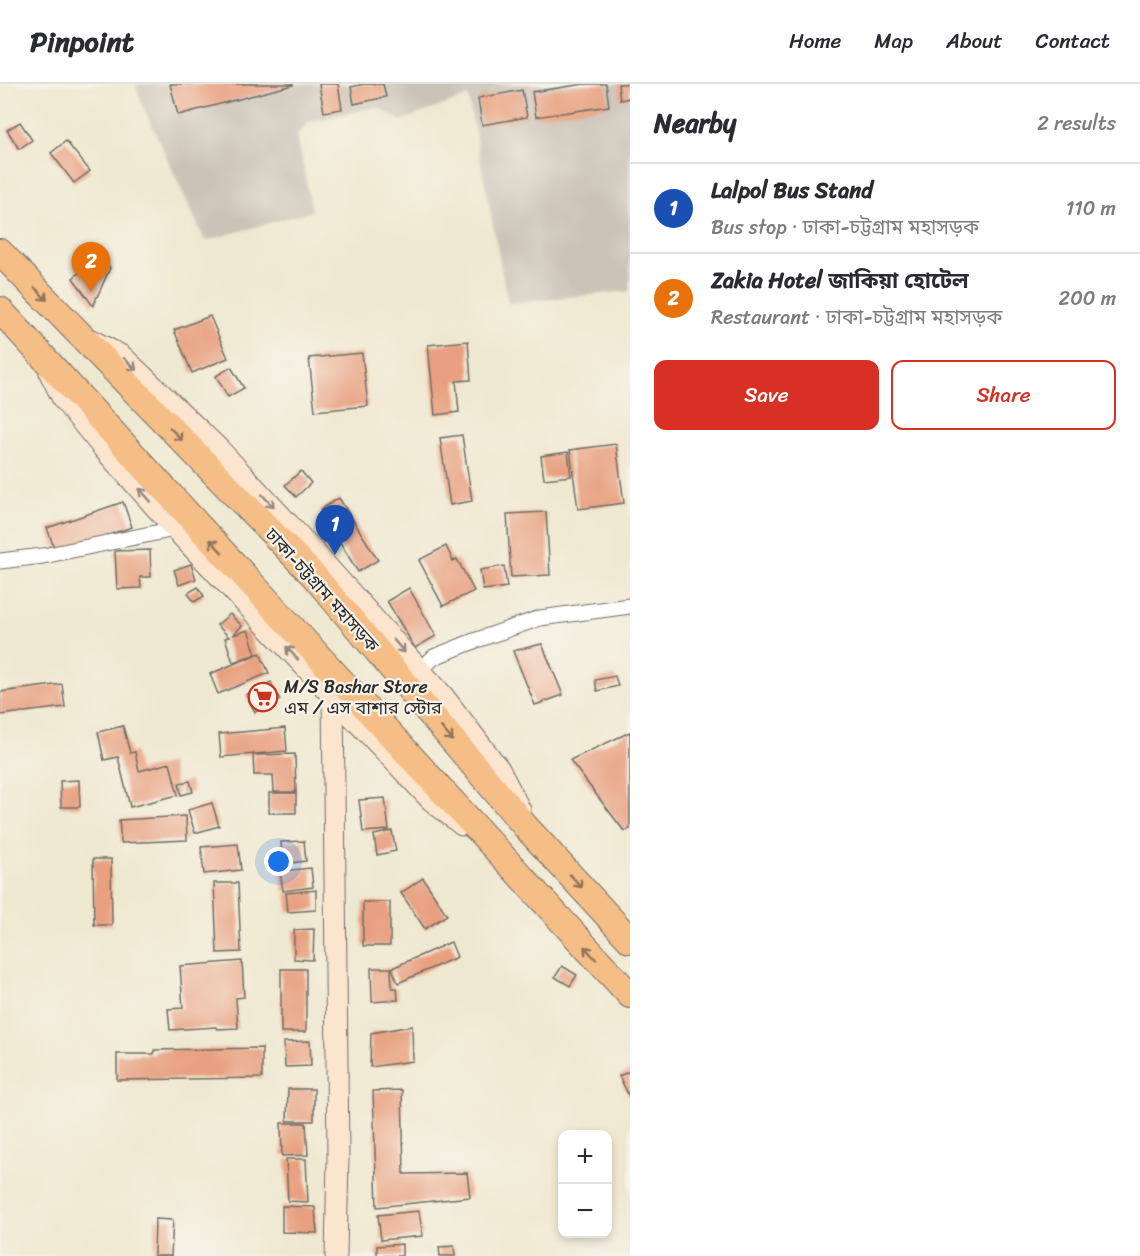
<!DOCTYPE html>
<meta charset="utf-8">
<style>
:root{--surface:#fff;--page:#f2f2f3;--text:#2b2b33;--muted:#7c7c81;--line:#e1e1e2;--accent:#d93025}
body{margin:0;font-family:Sriracha,"Noto Sans Bengali",sans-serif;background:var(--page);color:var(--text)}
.controls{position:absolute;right:18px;bottom:18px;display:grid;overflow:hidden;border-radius:12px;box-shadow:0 3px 9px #0003}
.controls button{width:54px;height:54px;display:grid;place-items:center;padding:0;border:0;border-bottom:2px solid var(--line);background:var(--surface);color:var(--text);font:30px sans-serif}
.you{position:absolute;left:279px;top:778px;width:21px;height:21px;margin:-15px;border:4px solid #fff;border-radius:50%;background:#1a73e8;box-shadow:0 0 0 9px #1a73e833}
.badge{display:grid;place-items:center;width:39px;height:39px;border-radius:50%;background:var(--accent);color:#fff;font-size:20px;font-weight:700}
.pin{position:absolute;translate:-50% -50px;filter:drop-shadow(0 2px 3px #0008)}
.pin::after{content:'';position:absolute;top:32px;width:21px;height:18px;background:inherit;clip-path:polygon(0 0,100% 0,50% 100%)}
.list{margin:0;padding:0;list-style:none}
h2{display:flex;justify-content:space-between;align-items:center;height:78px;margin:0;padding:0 24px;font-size:26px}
h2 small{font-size:20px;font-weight:400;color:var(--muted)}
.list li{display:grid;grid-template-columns:39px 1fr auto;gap:18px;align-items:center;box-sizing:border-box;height:90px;padding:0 24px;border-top:2px solid var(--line)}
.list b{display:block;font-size:22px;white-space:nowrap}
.list p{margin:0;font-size:20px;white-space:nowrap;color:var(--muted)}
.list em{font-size:20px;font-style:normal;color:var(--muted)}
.actions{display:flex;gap:12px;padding:18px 24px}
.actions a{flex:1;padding:14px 0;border:2px solid var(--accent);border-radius:12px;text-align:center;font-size:21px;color:var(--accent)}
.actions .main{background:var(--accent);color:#fff}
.map{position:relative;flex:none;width:630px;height:1172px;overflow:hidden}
header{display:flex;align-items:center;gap:36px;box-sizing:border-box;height:84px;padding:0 30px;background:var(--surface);border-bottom:2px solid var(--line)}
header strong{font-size:28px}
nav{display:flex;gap:33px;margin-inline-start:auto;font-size:21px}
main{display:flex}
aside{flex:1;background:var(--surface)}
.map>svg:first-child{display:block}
.industrial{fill:#cbc3b8}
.building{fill:#e8a080}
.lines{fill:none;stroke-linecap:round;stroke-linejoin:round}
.minor-casing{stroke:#706d65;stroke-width:17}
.secondary-casing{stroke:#706d65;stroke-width:23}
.trunk-casing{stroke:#706d65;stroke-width:28}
.minor{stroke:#fff;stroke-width:15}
.secondary{stroke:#fbe5cf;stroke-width:21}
.trunk{stroke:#f6be87;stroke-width:26}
.oneway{stroke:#907459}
.oneway2{stroke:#93887d}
.labels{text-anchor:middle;stroke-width:4.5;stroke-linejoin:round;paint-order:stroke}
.street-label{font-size:18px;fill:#2b2b2b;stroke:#f7f3e8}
.poi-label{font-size:18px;fill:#2b2b2b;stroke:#f7f3e8;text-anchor:start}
</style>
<header>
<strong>Pinpoint</strong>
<nav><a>Home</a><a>Map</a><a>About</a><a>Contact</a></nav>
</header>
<main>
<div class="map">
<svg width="630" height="1172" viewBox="0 0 630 1172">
<rect width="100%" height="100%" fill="#f7f3e8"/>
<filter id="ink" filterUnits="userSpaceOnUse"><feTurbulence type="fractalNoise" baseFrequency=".0167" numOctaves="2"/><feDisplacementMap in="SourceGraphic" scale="12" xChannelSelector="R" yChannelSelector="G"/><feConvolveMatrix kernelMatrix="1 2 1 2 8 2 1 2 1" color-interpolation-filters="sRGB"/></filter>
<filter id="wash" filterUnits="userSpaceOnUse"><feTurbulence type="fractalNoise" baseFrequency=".008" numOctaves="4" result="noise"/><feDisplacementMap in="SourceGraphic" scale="24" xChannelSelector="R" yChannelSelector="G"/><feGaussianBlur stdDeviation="1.35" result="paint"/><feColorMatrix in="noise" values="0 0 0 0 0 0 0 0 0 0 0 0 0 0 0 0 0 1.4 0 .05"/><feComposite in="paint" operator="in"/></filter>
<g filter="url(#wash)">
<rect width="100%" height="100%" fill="#efe8d0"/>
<!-- industrial -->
<polygon class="industrial" points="136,0 630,0 630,207 508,219 468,12 401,37 377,23 308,38 297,51 312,127 205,157 140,15"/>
<g id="blocks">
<!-- building -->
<g class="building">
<polygon points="170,0 293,0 293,1 178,31"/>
<polygon points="319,0 338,0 342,25 324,28"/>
<polygon points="364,0 383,0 386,13 354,20 351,3"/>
<polygon points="584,0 606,0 609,22 536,33 532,8"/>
<polygon points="618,0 630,0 630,14 620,16"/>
<polygon points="522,6 527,33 482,41 478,14"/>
<polygon points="20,38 32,56 19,65 7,46"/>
<polygon points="66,57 90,87 74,99 51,69"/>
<polygon points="101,169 110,184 93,222 73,194"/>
<polygon points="210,232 228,274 192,289 174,246"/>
<polygon points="468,257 471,296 456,297 459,328 435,331 428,261"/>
<polygon points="362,269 368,322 315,327 309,274"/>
<polygon points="231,283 244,304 228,313 216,292"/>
<polygon points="462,351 472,417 450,421 440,354"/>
<polygon points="616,360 624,419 578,425 570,366"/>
<polygon points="568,368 571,392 544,395 541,372"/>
<polygon points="301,387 311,399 296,413 285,401"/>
<polygon points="339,414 378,476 358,488 320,426"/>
<polygon points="123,418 132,443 56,469 47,444"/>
<polygon points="546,428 550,491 511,493 507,430"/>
<polygon points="446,462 453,477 457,475 474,507 443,522 419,476"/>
<polygon points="150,466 151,493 140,493 141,504 117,505 115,467"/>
<polygon points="191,480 196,495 179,501 174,486"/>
<polygon points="504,482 507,503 483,506 480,486"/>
<polygon points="198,503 204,512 194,518 188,509"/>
<polygon points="409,504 436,552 415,564 387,517"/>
<polygon points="230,530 242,542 233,551 248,546 256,570 233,578 225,554 229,553 217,541"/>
<polygon points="542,560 563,611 535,621 513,567"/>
<polygon points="260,569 269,589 218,610 210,590"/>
<polygon points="615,592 618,602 597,607 595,596"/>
<polygon points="271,598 280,616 255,628 246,611"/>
<polygon points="62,600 65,623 0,631 0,608"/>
<polygon points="123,642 130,669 135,668 139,687 170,679 178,711 130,723 118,673 104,676 98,648"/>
<polygon points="285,644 287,667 221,673 219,650"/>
<polygon points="630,648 630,745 624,747 570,676"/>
<polygon points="295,670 296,708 274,708 273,691 254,691 253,671"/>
<polygon points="79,696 80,723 61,723 60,697"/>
<polygon points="190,697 193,708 181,711 179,699"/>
<rect x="269" y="709" width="27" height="20"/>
<polygon points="385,714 389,746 363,748 359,716"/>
<polygon points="212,719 219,742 195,749 188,726"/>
<polygon points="186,732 187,756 121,759 119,736"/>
<polygon points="392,747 396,767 377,771 374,751"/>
<polygon points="304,757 306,777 283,780 281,758"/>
<polygon points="238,760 241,786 204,790 201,763"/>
<polygon points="93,775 111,775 112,841 94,841"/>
<polygon points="311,784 313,803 283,807 280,787"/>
<polygon points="423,794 447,831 425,845 401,809"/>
<polygon points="214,799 238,799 241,868 217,869"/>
<polygon points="316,806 316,826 288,828 286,809"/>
<rect x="363" y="818" width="27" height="44"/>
<polygon points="314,845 313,876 294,875 294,846"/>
<polygon points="451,858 457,873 398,899 392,884"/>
<polygon points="242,877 244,913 236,914 238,944 217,945 216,943 170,946 168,925 183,924 180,882"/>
<polygon points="562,882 577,891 570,902 555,893"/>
<polygon points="371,884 391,884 392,904 397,904 398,916 372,918"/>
<rect x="281" y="885" width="25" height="63"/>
<polygon points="412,942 413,977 370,983 371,949"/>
<polygon points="310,957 311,982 285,983 284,958"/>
<polygon points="262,964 262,994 117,996 117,970 154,970 154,966"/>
<polygon points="630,987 630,1014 619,992"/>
<polygon points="288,1005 314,1005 314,1037 287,1037"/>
<polygon points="402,1006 404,1090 467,1089 470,1113 377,1123 373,1007"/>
<polygon points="281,1039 306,1039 308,1071 282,1072"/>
<polygon points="286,1075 306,1075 308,1118 288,1117"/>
<polygon points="282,1122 315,1123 317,1149 282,1148"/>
<polygon points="419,1127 423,1152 381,1156 378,1131"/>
<polygon points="155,1135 173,1136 171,1172 154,1172"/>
<polygon points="402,1160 402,1172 377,1172 377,1162"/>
<polygon points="454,1162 455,1172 440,1172 439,1163"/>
</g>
</g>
</g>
<g filter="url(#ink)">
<use href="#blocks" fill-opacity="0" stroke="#706d65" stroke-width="1.5"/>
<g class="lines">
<!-- minor casing -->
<g class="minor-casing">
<g id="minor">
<polyline points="0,477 43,472 175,445"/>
<polyline points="420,586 434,573 474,557 540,534 630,522"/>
</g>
</g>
<!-- secondary casing -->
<g class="secondary-casing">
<g id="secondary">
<polyline points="91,256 122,272 218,364 307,460 444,613 499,685 520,726"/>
<polyline points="50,289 63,315 103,364 175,445 431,716 462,741"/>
<polyline points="333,613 338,1072 336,1172"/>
</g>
</g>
<!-- trunk casing -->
<g class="trunk-casing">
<g id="trunk">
<polyline points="0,168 314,492 525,742 630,856"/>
<polyline points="0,226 630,911"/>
</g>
</g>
<!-- minor -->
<use href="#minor" class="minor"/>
<!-- secondary -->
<use href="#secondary" class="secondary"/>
<!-- trunk -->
<use href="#trunk" class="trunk"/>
</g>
<!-- one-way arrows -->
<defs><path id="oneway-shaft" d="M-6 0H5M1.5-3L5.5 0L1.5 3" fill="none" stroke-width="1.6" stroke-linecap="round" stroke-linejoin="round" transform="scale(1.5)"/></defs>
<g class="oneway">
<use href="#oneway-shaft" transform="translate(41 210) rotate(46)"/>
<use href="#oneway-shaft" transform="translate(176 350) rotate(46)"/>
<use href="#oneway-shaft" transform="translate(216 462) rotate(-133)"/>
<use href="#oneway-shaft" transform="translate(447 650) rotate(50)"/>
<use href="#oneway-shaft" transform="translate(576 797) rotate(47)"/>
<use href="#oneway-shaft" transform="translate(590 869) rotate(-133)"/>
</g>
<g class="oneway2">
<use href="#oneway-shaft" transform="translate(130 280) rotate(44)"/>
<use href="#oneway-shaft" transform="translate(145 411) rotate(-132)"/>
<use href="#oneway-shaft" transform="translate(268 417) rotate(47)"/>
<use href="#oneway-shaft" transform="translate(399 562) rotate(49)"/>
<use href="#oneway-shaft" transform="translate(292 569) rotate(-133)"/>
</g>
</g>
<!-- icons -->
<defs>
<g id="supermarket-ring" transform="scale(1.5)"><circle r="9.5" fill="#f7f3e8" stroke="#c8321e" stroke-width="1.5"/><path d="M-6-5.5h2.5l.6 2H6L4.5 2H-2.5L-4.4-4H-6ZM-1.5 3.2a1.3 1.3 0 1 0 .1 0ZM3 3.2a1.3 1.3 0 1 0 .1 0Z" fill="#c8321e"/></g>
</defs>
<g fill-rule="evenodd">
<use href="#supermarket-ring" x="263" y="613"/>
</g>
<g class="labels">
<!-- street labels -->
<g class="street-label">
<text transform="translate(322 506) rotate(48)" y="6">ঢাকা-চট্টগ্রাম মহাসড়ক</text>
</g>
<!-- poi labels -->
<g class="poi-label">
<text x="284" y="609">M/S Bashar Store<tspan x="284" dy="21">এম / এস বাশার স্টোর</tspan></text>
</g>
</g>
</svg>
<div class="controls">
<button>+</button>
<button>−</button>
</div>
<div class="you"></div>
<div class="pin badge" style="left:335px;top:471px;background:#1a4fb4">1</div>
<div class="pin badge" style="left:91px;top:208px;background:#e8710a">2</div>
</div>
<aside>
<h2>Nearby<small>2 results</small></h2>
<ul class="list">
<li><span class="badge" style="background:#1a4fb4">1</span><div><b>Lalpol Bus Stand</b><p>Bus stop · ঢাকা-চট্টগ্রাম মহাসড়ক</p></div><em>110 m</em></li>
<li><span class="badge" style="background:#e8710a">2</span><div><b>Zakia Hotel জাকিয়া হোটেল</b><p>Restaurant · ঢাকা-চট্টগ্রাম মহাসড়ক</p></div><em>200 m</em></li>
</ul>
<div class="actions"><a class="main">Save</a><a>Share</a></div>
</aside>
</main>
